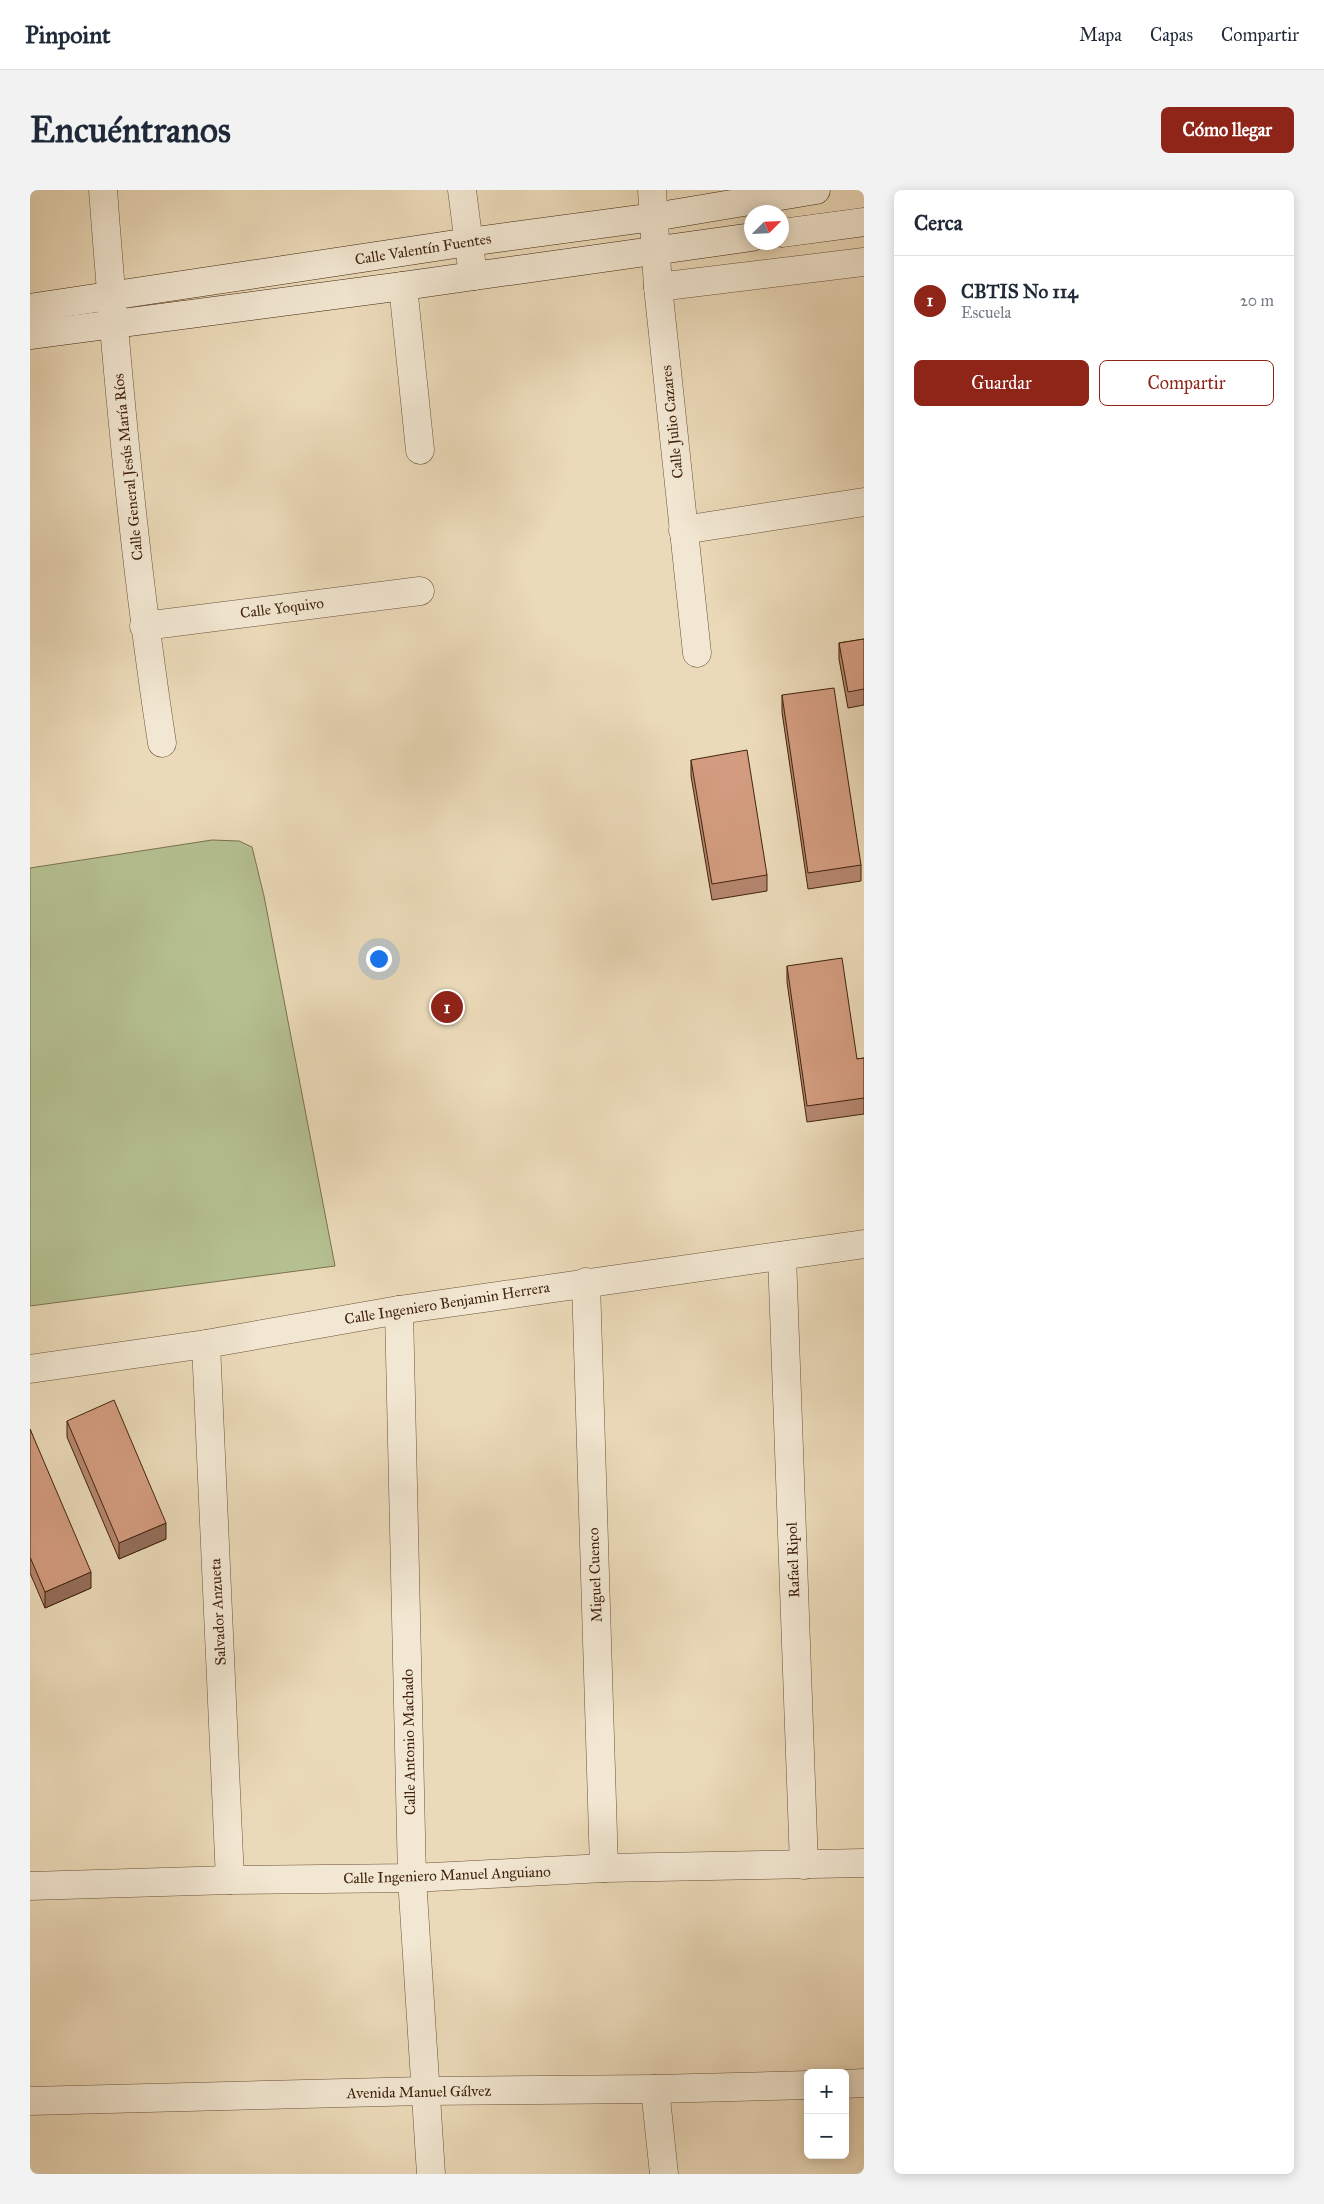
<!DOCTYPE html>
<html lang="es">
<meta charset="utf-8">
<style>
:root{--surface:#fff;--page:#f2f2f3;--text:#1f2937;--muted:#747a83;--line:#e0e1e3;--accent:#8f2418}
body{margin:0;font-family:"IM FELL Great Primer",serif;background:var(--page);color:var(--text)}
.controls{position:absolute;right:15px;bottom:15px;display:grid;overflow:hidden;border-radius:8px;box-shadow:0 2px 12px #0003}
.controls button{width:45px;height:45px;display:grid;place-items:center;padding:0;border:0;border-bottom:1px solid var(--line);background:var(--surface);color:var(--text);font:25px sans-serif}
.compass{position:absolute;left:714px;top:15px;width:45px;height:45px;border-radius:50%;background:var(--surface);box-shadow:0 2px 12px #0003;rotate:66deg}
.you{position:absolute;left:348px;top:768px;width:18px;height:18px;margin:-12px;border:4px solid #fff;border-radius:50%;background:#1a73e8;box-shadow:0 0 0 8px #1a73e833}
.badge{display:grid;place-items:center;width:32px;height:32px;border-radius:50%;background:var(--accent);color:#fff;font-size:16px;font-weight:700}
.pin{position:absolute;translate:-50% -50%;border:2px solid #fff;box-shadow:0 1px 5px #0006}
.list{margin:0;padding:0;list-style:none}
h2{display:flex;justify-content:space-between;align-items:center;height:65px;margin:0;padding:0 20px;font-size:21px}
h2 small{font-size:16px;font-weight:400;color:var(--muted)}
.list li{display:grid;grid-template-columns:32px 1fr auto;gap:15px;align-items:center;box-sizing:border-box;height:90px;padding:0 20px;border-top:1px solid var(--line)}
.list b{display:block;font-size:19px;white-space:nowrap}
.list p{margin:0;font-size:16px;white-space:nowrap;color:var(--muted)}
.list em{font-size:16px;font-style:normal;color:var(--muted)}
.actions{display:flex;gap:10px;padding:15px 20px}
.actions a{flex:1;padding:11px 0;border:1px solid var(--accent);border-radius:8px;text-align:center;font-size:18px;color:var(--accent)}
.actions .main{background:var(--accent);color:#fff}
.map{position:relative;flex:none;width:834px;height:1984px;overflow:hidden;border-radius:8px}
header{display:flex;align-items:center;gap:30px;box-sizing:border-box;height:70px;padding:0 25px;background:var(--surface);border-bottom:1px solid var(--line)}
header strong{font-size:24px}
nav{display:flex;gap:28px;margin-inline-start:auto;font-size:18px}
.intro{display:flex;align-items:center;justify-content:space-between;box-sizing:border-box;height:120px;padding:0 30px}
h1{margin:0;font-size:35px}
.button{padding:12px 22px;border-radius:8px;background:var(--accent);color:#fff;font-size:18px;font-weight:700}
main{display:flex;gap:30px;padding:0 30px}
aside{flex:1;background:var(--surface);border-radius:8px;box-shadow:0 2px 12px #0003}
.map>svg:first-child{display:block}
.green{fill:#b5c091;stroke:#7b724f}
.lines{fill:none;stroke-linecap:round;stroke-linejoin:round}
.street-casing{stroke:#6c5138;stroke-width:29}
.secondary-casing{stroke:#41230d;stroke-width:29}
.street{stroke:#f2e7d2;stroke-width:28}
.secondary{stroke:#f2e7d2;stroke-width:28}
.wall{fill:#b5866e;stroke:#41230d}
.shaded-wall{fill:#946d5a;stroke:#41230d}
.building{fill:#d39c80;stroke:#41230d}
.labels{text-anchor:middle;stroke-width:4;stroke-linejoin:round;paint-order:stroke}
.street-label{font-size:15px;fill:#41230d;stroke:#f2e7d2}
</style>
<header>
<strong>Pinpoint</strong>
<nav><a>Mapa</a><a>Capas</a><a>Compartir</a></nav>
</header>
<div class="intro"><h1>Encuéntranos</h1><a class="button">Cómo llegar</a></div>
<main>
<div class="map">
<svg width="834" height="1984" viewBox="0 0 834 1984">
<rect width="100%" height="100%" fill="#ebdab9"/>
<filter id="stains"><feTurbulence type="fractalNoise" baseFrequency=".004" numOctaves="4"/><feColorMatrix values="0 0 0 0 .2 0 0 0 0 .09 0 0 0 0 .02 0 0 0 .5 -.17"/></filter>
<radialGradient id="worn" r=".72"><stop offset=".6" stop-color="#630" stop-opacity="0"/><stop offset="1" stop-color="#630" stop-opacity=".3"/></radialGradient>
<!-- green -->
<polygon class="green" points="182,650 209,651 222,657 234,706 305,1076 0,1116 0,678"/>
<g class="lines">
<!-- street casing -->
<g class="street-casing">
<g id="street">
<path d="M73 0C87 185 104 370 132 553"/>
<polyline points="432,0 443,86"/>
<polyline points="622,0 628,97 667,463"/>
<polyline points="373,96 390,260"/>
<polyline points="628,97 834,72"/>
<polyline points="653,340 834,312"/>
<polyline points="114,436 390,401"/>
<polyline points="752,1066 774,1675"/>
<polyline points="556,1092 574,1678"/>
<polyline points="369,1120 382,1688 401,1984"/>
<polyline points="176,1154 200,1690"/>
<polyline points="0,1179 176,1154 369,1120 834,1054"/>
<polyline points="0,1696 200,1690 382,1688 574,1678 834,1673"/>
<polyline points="815,1894 834,1893"/>
<polyline points="625,1899 634,1984"/>
<polyline points="0,1911 394,1901 625,1899 778,1895"/>
</g>
</g>
<!-- secondary casing -->
<g class="secondary-casing">
<g id="secondary">
<polyline points="752,43 834,32"/>
<polyline points="0,118 439,52 624,27 786,0"/>
<polyline points="0,145 373,96 722,47"/>
</g>
</g>
<!-- street -->
<use href="#street" class="street"/>
<!-- secondary -->
<use href="#secondary" class="secondary"/>
</g>
<!-- wall -->
<g class="wall">
<polygon points="834,449 834,515 818,518 809,469 809,453"/>
<polygon points="752,505 831,675 831,691 778,699 752,522"/>
<polygon points="661,570 737,685 737,701 682,710 661,586"/>
<polygon points="757,776 827,869 834,868 834,924 777,932 757,792"/>
<polygon points="37,1231 136,1349 89,1369 37,1247"/>
<polygon points="0,1239 61,1398 15,1418 0,1383"/>
</g>
<!-- shaded-wall -->
<g class="shaded-wall">
<polygon points="136,1333 136,1349 89,1369 89,1353"/>
<polygon points="61,1382 61,1398 15,1418 15,1402"/>
</g>
<!-- building -->
<g class="building">
<polygon points="834,449 834,499 818,502 809,453"/>
<polygon points="804,498 831,675 778,683 752,505"/>
<polygon points="717,560 737,685 682,694 661,570"/>
<polygon points="812,768 827,869 834,868 834,908 777,916 757,776"/>
<polygon points="84,1210 136,1333 89,1353 37,1231"/>
<polygon points="0,1239 61,1382 15,1402 0,1367"/>
</g>
<g class="labels">
<!-- street labels -->
<g class="street-label">
<text transform="translate(393 59) rotate(-9)" y="5">Calle Valentín Fuentes</text>
<text transform="translate(642 232) rotate(-96)" y="5">Calle Julio Cazares</text>
<text transform="translate(98 277) rotate(-96)" y="5">Calle General Jesús María Ríos</text>
<text transform="translate(252 418) rotate(-7)" y="5">Calle Yoquivo</text>
<text transform="translate(417 1113) rotate(-9)" y="5">Calle Ingeniero Benjamin Herrera</text>
<text transform="translate(763 1370) rotate(-92)" y="5">Rafael Ripol</text>
<text transform="translate(565 1385) rotate(-92)" y="5">Miguel Cuenco</text>
<text transform="translate(188 1422) rotate(-93)" y="5">Salvador Anzueta</text>
<text transform="translate(379 1552) rotate(-91)" y="5">Calle Antonio Machado</text>
<text transform="translate(417 1685) rotate(-2)" y="5">Calle Ingeniero Manuel Anguiano</text>
<text transform="translate(389 1902) rotate(-1)" y="5">Avenida Manuel Gálvez</text>
</g>
</g>
<rect width="100%" height="100%" filter="url(#stains)"/>
<rect width="100%" height="100%" fill="url(#worn)"/>
</svg>
<div class="controls">
<button>+</button>
<button>−</button>
</div>
<svg class="compass" viewBox="-18 -18 36 36"><path d="M0-13l5 13h-10z" fill="#e53935"/><path d="M0 13l5-13h-10z" fill="#747a83"/></svg>
<div class="you"></div>
<div class="pin badge" style="left:417px;top:817px">1</div>
</div>
<aside>
<h2>Cerca<small></small></h2>
<ul class="list">
<li><span class="badge">1</span><div><b>CBTIS No 114</b><p>Escuela</p></div><em>20 m</em></li>
</ul>
<div class="actions"><a class="main">Guardar</a><a>Compartir</a></div>
</aside>
</main>
